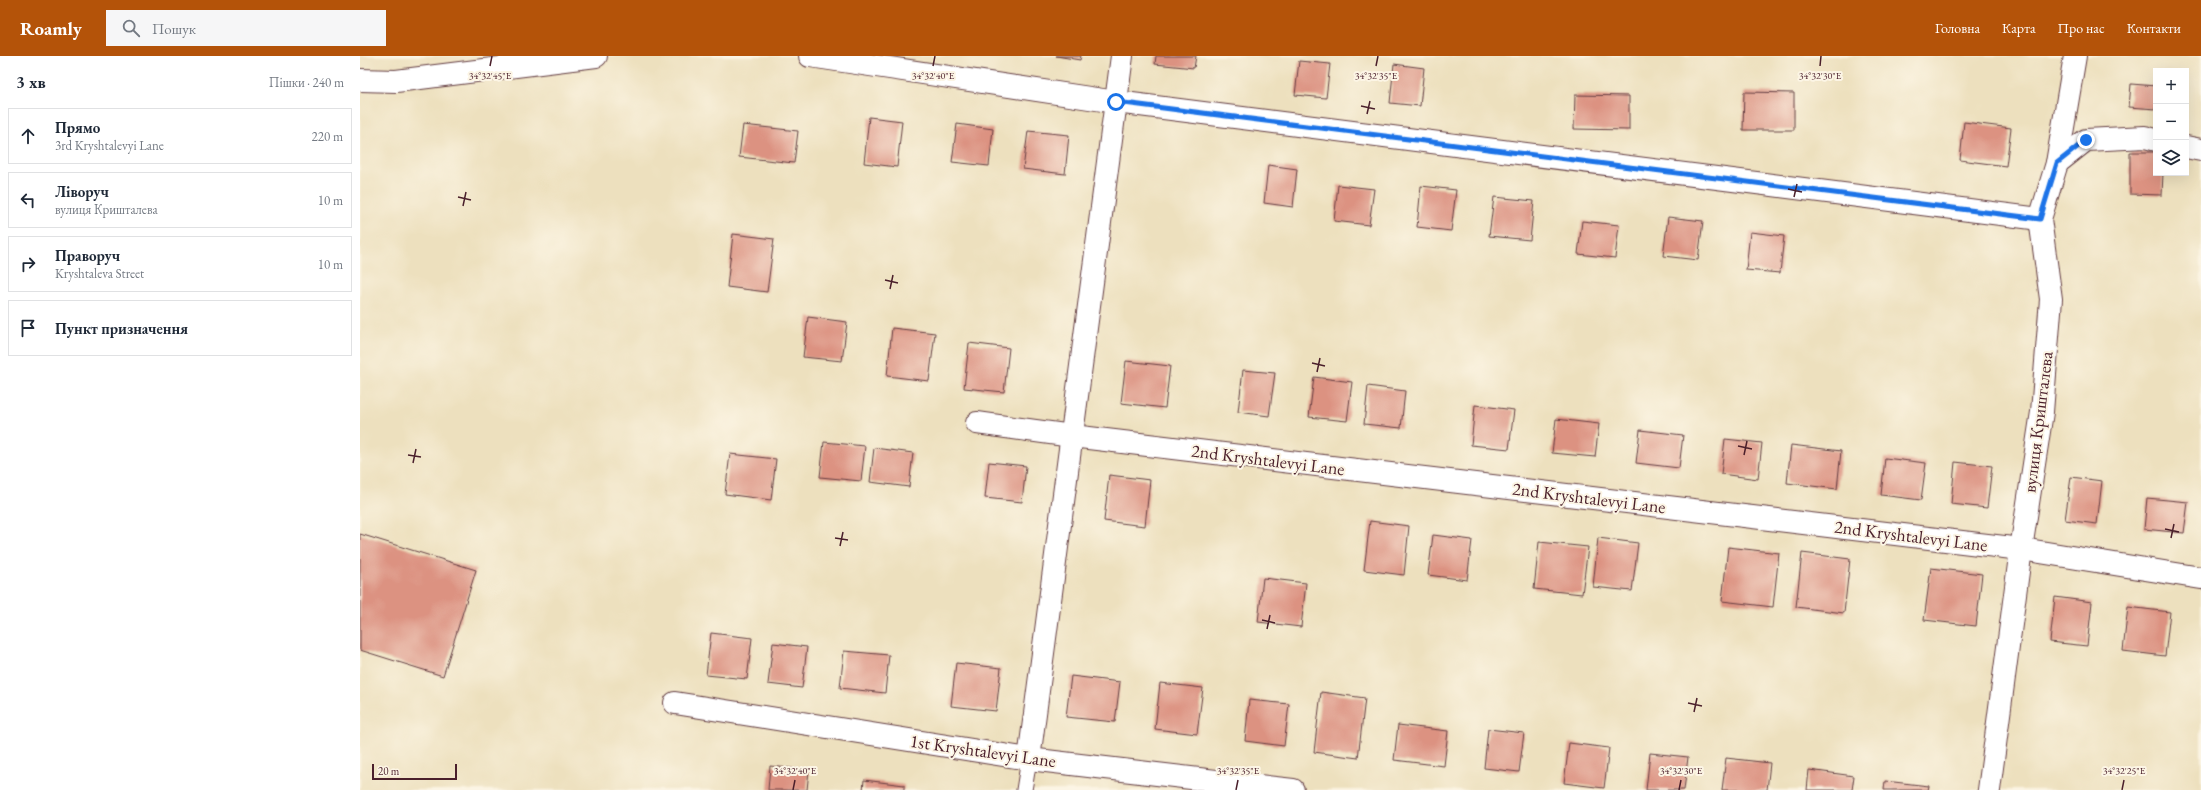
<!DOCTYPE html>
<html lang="uk">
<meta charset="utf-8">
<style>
:root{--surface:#fff;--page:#f6f6f7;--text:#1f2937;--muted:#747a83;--line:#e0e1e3;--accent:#b45309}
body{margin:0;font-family:"EB Garamond",serif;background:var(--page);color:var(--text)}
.controls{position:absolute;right:12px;top:12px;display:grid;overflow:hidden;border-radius:0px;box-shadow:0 4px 16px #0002}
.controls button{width:36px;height:36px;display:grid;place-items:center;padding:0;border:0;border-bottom:1px solid var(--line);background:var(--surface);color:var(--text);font:20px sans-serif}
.scale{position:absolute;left:12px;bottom:10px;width:85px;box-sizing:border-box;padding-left:4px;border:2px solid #4a1f2b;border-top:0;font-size:11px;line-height:14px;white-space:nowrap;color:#4a1f2b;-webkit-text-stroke:3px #fcf5e5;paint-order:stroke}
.stop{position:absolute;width:12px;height:12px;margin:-9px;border:3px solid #1a73e8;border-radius:50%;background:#fff}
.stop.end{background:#1a73e8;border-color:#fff;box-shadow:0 1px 4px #0008}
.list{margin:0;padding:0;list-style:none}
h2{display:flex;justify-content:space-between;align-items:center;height:52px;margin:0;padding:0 16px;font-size:17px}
h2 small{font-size:13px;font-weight:400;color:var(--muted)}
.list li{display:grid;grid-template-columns:26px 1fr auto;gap:12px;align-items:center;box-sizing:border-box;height:56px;margin:0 8px 8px;padding:0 8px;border:1px solid var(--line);border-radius:0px}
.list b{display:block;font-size:15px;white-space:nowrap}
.list p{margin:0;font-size:13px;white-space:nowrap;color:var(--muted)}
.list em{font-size:13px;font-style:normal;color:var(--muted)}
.icon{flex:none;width:22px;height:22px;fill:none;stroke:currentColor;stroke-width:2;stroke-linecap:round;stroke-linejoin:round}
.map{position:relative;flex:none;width:1841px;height:734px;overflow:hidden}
header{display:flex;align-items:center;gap:24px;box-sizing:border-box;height:56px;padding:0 20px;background:var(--accent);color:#fff}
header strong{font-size:19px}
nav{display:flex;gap:22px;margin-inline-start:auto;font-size:14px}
.search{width:280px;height:36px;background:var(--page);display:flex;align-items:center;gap:10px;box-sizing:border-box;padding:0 14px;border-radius:0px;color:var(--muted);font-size:15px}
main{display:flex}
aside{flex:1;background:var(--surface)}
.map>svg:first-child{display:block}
.building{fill:#dc9281}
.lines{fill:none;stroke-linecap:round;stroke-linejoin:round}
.service-casing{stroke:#623c41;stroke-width:17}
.minor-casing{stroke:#623c41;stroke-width:24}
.service{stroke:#fff;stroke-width:15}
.minor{stroke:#fff;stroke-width:22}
.route{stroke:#1a73e8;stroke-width:5}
.ticks{fill:none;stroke:#4a1f2b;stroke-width:1.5}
.labels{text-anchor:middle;stroke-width:4;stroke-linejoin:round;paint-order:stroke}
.street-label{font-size:18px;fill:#4a1f2b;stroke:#fcf5e5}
.ticks-label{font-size:10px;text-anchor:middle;fill:#4a1f2b;stroke:#fcf5e5;stroke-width:4;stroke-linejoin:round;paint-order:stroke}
</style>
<header>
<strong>Roamly</strong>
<div class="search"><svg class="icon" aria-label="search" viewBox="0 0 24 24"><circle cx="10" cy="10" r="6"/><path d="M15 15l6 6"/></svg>Пошук</div>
<nav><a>Головна</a><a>Карта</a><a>Про нас</a><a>Контакти</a></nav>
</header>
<main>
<aside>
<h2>3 хв<small>Пішки · 240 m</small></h2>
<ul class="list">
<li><svg class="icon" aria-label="ahead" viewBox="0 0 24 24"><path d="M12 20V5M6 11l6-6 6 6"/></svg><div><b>Прямо</b><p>3rd Kryshtalevyi Lane</p></div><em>220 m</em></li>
<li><svg class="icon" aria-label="left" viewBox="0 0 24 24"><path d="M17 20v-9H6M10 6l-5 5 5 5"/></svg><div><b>Ліворуч</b><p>вулиця Кришталева</p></div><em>10 m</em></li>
<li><svg class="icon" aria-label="right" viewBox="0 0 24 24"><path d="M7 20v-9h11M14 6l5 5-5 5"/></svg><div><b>Праворуч</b><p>Kryshtaleva Street</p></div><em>10 m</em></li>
<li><svg class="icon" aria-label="arrive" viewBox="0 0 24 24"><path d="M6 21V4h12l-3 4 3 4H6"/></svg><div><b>Пункт призначення</b></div></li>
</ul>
</aside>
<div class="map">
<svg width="1841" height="734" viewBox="0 0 1841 734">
<rect width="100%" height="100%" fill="#fcf5e5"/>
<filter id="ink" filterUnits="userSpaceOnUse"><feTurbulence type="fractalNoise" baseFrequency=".025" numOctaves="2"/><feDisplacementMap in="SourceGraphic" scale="8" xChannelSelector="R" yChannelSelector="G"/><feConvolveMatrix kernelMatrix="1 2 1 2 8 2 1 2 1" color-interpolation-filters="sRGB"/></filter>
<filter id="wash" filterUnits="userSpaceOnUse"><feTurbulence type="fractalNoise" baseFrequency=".012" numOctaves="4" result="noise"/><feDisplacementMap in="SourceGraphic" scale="16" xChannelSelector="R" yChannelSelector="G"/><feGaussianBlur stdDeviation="0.9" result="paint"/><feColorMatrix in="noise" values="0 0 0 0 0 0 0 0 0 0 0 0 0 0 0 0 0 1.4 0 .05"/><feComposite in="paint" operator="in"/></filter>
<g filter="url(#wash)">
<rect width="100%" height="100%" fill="#ede0be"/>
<g id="blocks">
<!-- building -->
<g class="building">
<polygon points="696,0 721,0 720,4"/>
<polygon points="796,0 836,0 834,12 795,8"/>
<polygon points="939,5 970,8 966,42 935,39"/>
<polygon points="1034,8 1064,12 1060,50 1030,47"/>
<polygon points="1771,28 1796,30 1796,53 1769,51"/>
<polygon points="1384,36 1434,37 1434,74 1383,74"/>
<polygon points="1215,39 1269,40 1269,74 1214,73"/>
<polygon points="509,61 542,65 537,111 504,107"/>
<polygon points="1604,66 1651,72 1646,110 1600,104"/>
<polygon points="597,68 633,73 629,110 592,106"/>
<polygon points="383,69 438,75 434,107 379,101"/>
<polygon points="668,75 709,79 705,118 663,113"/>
<polygon points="1770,96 1796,96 1796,117 1803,117 1802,139 1770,138"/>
<polygon points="908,109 937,113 933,151 904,147"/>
<polygon points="978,129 1014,133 1009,169 974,165"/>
<polygon points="1061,130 1096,134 1091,175 1057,171"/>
<polygon points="1134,141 1174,145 1170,184 1129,180"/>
<polygon points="1308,161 1343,165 1338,204 1303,200"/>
<polygon points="1222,165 1259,169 1255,202 1218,198"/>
<polygon points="1390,176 1424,180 1420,217 1386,214"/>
<polygon points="373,178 414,183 407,236 367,231"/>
<polygon points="448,261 487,266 482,305 443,301"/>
<polygon points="532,272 575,277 569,325 527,320"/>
<polygon points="609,287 649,292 644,336 604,332"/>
<polygon points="766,305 810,310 805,352 761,347"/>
<polygon points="883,314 915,317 909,360 878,356"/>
<polygon points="954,321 992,326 987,365 949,361"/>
<polygon points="1008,330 1045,335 1041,372 1004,368"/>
<polygon points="1115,349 1154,354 1149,393 1111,389"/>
<polygon points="1196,363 1239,368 1235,401 1192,397"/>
<polygon points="1280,374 1323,379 1319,412 1276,407"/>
<polygon points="1365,383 1402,387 1398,423 1361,418"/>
<polygon points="464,386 505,390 501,425 460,421"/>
<polygon points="1431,389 1481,395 1477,433 1427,427"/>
<polygon points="514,392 553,397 549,431 510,426"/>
<polygon points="370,398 416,403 411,444 365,438"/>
<polygon points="1525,402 1566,407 1561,444 1521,439"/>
<polygon points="629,406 666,410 662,446 625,442"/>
<polygon points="1595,406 1632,410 1627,452 1591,448"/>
<polygon points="749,419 790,424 785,470 744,465"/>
<polygon points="1711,421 1742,425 1737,468 1705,464"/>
<polygon points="1787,442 1828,446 1824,477 1784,473"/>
<polygon points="1010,465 1049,470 1044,519 1004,514"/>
<polygon points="0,478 116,514 83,620 0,594"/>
<polygon points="1073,479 1112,484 1107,524 1068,519"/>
<polygon points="1238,482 1278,487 1272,535 1233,531"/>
<polygon points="1179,486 1228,491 1222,538 1174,533"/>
<polygon points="1368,491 1419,497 1413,551 1362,545"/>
<polygon points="1442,497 1490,503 1484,557 1436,551"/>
<polygon points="1571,512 1622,518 1616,570 1564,564"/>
<polygon points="903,522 946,527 941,571 898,566"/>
<polygon points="1695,541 1732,546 1727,590 1690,586"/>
<polygon points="1768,551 1810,556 1805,600 1763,595"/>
<polygon points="351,577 392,582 387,623 346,619"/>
<polygon points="413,587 447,591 442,632 408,628"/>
<polygon points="484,595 529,599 525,637 480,632"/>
<polygon points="596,607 641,612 636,655 591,650"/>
<polygon points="711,620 760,626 755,666 706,661"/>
<polygon points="800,627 843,632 837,678 795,673"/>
<polygon points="961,636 1005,642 998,702 954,696"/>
<polygon points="889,644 929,648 924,690 885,685"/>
<polygon points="1038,669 1088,675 1084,710 1034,704"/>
<polygon points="1128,673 1164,677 1159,716 1124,712"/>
<polygon points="1209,687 1249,692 1244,732 1204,727"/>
<polygon points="1290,697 1328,701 1324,734 1286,734"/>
<polygon points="1366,702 1410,707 1407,734 1362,734"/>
<polygon points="410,710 449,714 447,734 408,734"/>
<polygon points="1449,714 1494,720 1492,734 1447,734"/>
<polygon points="504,724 544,729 544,734 503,734"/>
<polygon points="1525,725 1569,730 1568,734 1524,734"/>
</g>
</g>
</g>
<g filter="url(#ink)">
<use href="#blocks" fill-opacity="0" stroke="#623c41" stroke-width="1"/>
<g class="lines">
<!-- service casing -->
<g class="service-casing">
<polyline id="service" points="664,734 669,703"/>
</g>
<!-- minor casing -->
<g class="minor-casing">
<g id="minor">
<polyline points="450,0 756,46 1680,163"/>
<polyline points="0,24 36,25 236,0"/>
<polyline points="1826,91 1841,94"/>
<polyline points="1697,107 1726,84 1785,81 1796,84"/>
<polyline points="617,367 712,380 1661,493 1841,522"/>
<polyline points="315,647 669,703 933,734"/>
<polyline points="669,703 762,0"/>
<polyline points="1629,734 1661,493 1682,356 1691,243 1680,163 1697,107 1715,0"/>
</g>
</g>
<!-- service -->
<use href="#service" class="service"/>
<!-- minor -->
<use href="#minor" class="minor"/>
</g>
</g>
<g class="lines" filter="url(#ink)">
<!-- route -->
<polyline class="route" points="756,46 1680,163 1697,107 1726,84"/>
</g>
<!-- ticks -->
<path class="ticks" d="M130 10 132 0M573 10 575 0M1016 10 1018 0M1460 10 1461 0M1001 50 1015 53M1007 58 1010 45M1428 133 1442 136M98 141 111 144M1434 141 1437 128M103 150 106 136M525 224 538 227M530 233 533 219M952 307 965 310M957 316 960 302M1378 390 1392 393M48 399 61 401M1384 399 1387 385M53 407 56 393M1805 473 1819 476M475 482 488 484M1811 482 1814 468M480 490 483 476M902 564 915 567M907 573 910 559M1328 647 1342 650M1334 656 1337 642M433 734 435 724M876 734 878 724M1319 734 1321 724M1762 734 1764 724"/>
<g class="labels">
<!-- street labels -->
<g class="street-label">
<text transform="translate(1678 366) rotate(-83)" y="6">вулиця Кришталева</text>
<text transform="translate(908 404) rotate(7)" y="6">2nd Kryshtalevyi Lane</text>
<text transform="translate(1229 442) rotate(7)" y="6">2nd Kryshtalevyi Lane</text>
<text transform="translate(1551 480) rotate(7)" y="6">2nd Kryshtalevyi Lane</text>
<text transform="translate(623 695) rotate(8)" y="6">1st Kryshtalevyi Lane</text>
</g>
</g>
<g class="ticks-label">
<text x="130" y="23">34°32'45"E</text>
<text x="573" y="23">34°32'40"E</text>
<text x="1016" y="23">34°32'35"E</text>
<text x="1460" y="23">34°32'30"E</text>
<text x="435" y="718">34°32'40"E</text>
<text x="878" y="718">34°32'35"E</text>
<text x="1321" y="718">34°32'30"E</text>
<text x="1764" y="718">34°32'25"E</text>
</g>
</svg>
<div class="controls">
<button>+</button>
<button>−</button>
<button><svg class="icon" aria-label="layers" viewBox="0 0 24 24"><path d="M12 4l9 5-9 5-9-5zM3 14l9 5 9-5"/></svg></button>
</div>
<div class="scale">20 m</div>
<div class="stop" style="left:756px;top:46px"></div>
<div class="stop end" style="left:1726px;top:84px"></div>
</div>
</main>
